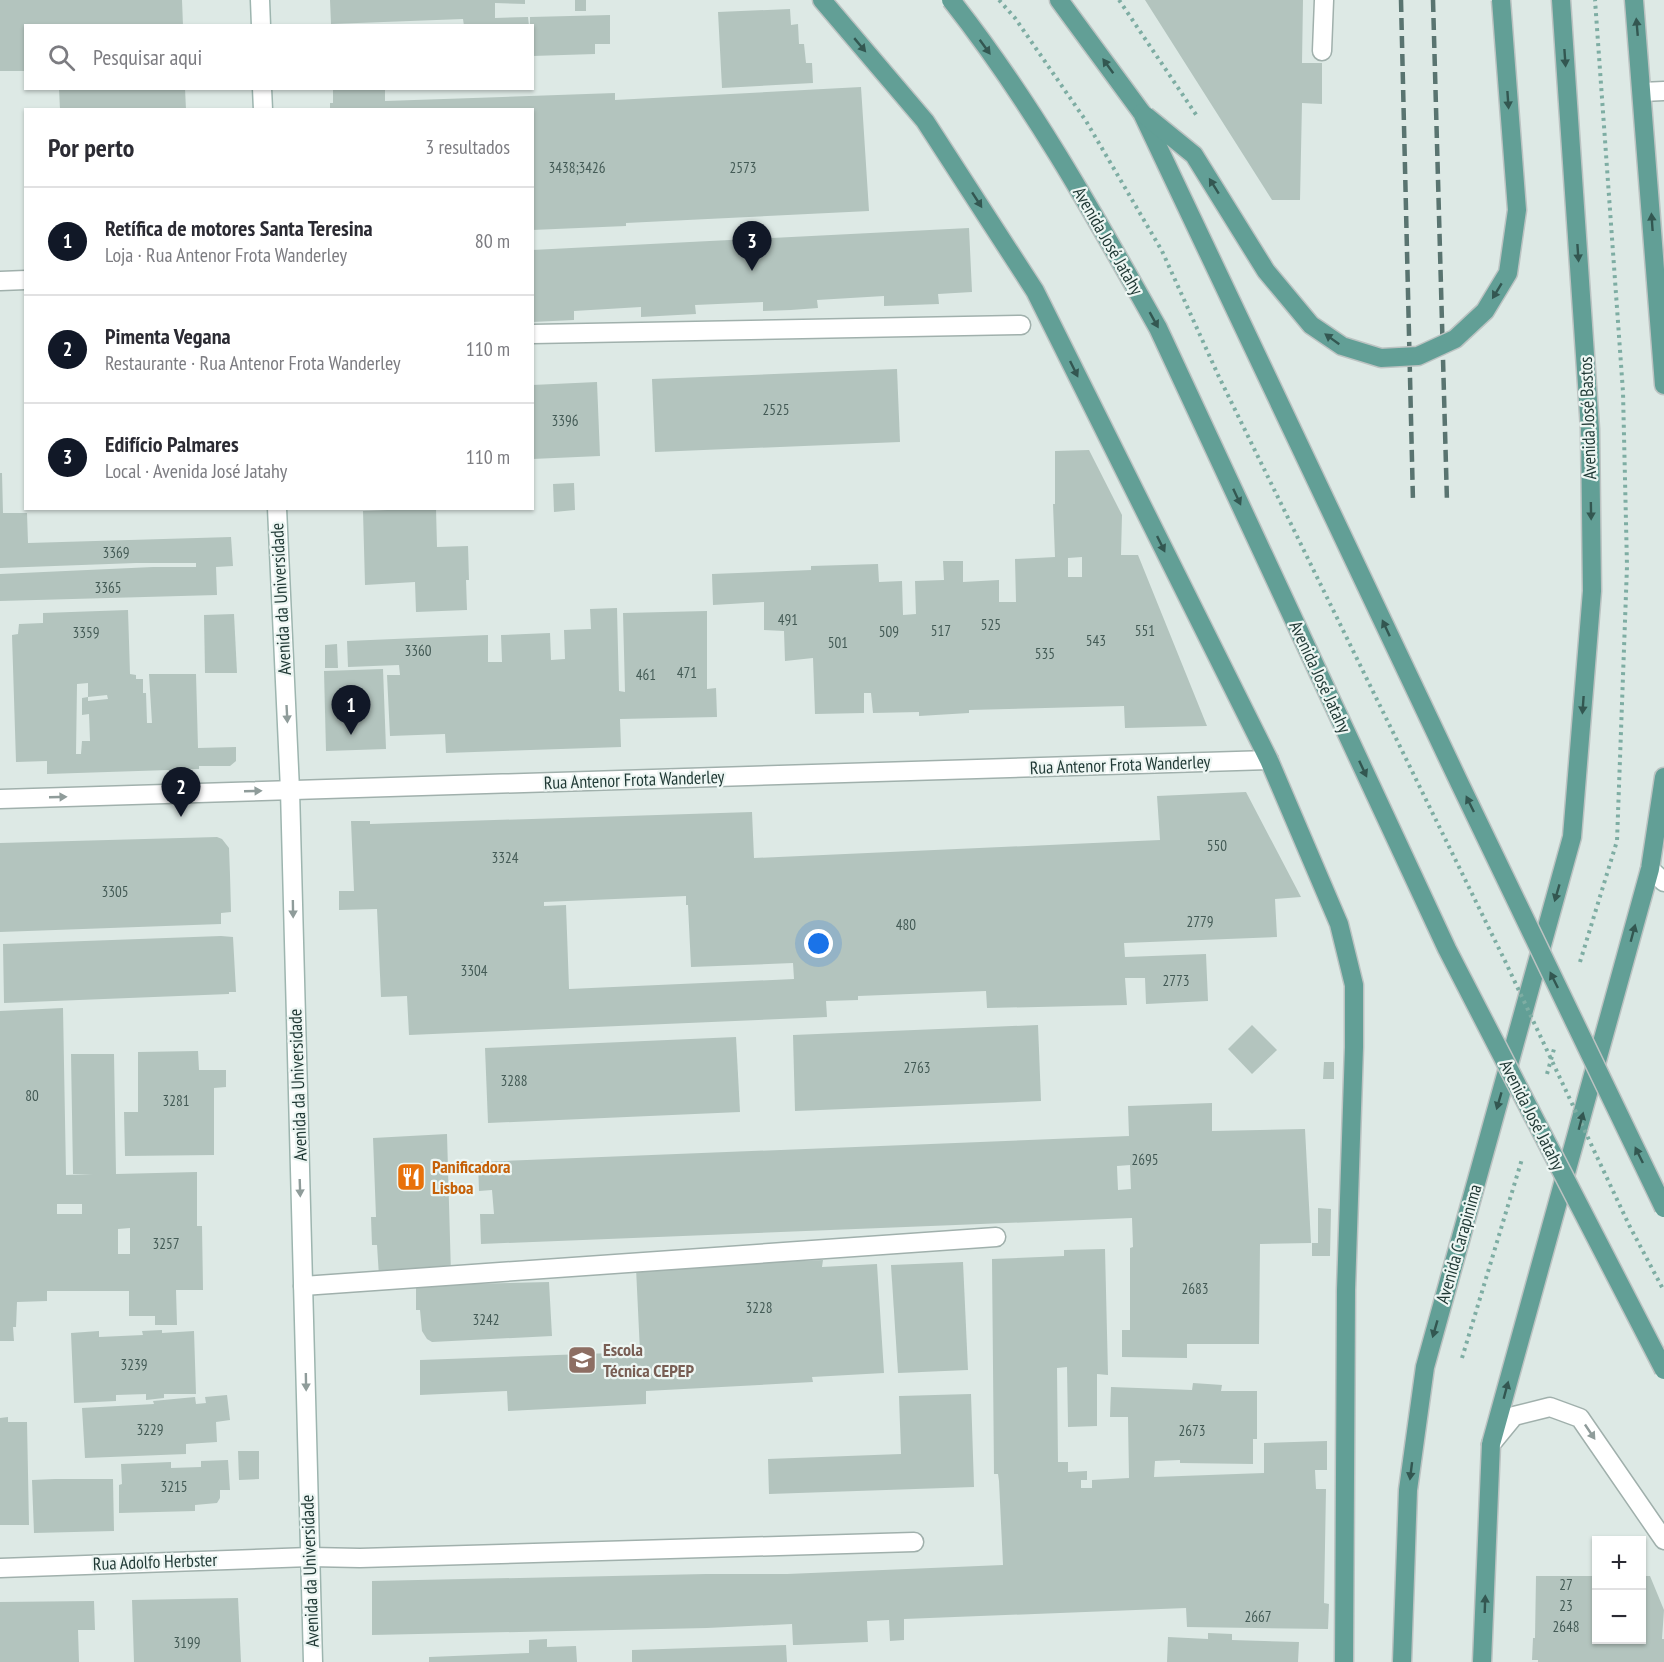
<!DOCTYPE html>
<html lang="pt">
<meta charset="utf-8">
<style>
:root{--surface:#fff;--page:#f7f7f7;--text:#2b2b33;--muted:#7c7c81;--line:#e1e1e2;--accent:#111827}
body{margin:0;font-family:"PT Sans Narrow",sans-serif;background:var(--page);color:var(--text)}
.controls{position:absolute;right:18px;bottom:18px;display:grid;overflow:hidden;border-radius:0px;box-shadow:0 2px 4px #0004}
.controls button{width:54px;height:54px;display:grid;place-items:center;padding:0;border:0;border-bottom:2px solid var(--line);background:var(--surface);color:var(--text);font:30px sans-serif}
.you{position:absolute;left:819px;top:944px;width:21px;height:21px;margin:-15px;border:4px solid #fff;border-radius:50%;background:#1a73e8;box-shadow:0 0 0 9px #1a73e833}
.badge{display:grid;place-items:center;width:39px;height:39px;border-radius:50%;background:var(--accent);color:#fff;font-size:20px;font-weight:700}
.pin{position:absolute;translate:-50% -50px;filter:drop-shadow(0 2px 3px #0008)}
.pin::after{content:'';position:absolute;top:32px;width:21px;height:18px;background:inherit;clip-path:polygon(0 0,100% 0,50% 100%)}
.list{margin:0;padding:0;list-style:none}
h2{display:flex;justify-content:space-between;align-items:center;height:78px;margin:0;padding:0 24px;font-size:26px}
h2 small{font-size:20px;font-weight:400;color:var(--muted)}
.list li{display:grid;grid-template-columns:39px 1fr auto;gap:18px;align-items:center;box-sizing:border-box;height:108px;padding:0 24px;border-top:2px solid var(--line)}
.list b{display:block;font-size:22px;white-space:nowrap}
.list p{margin:0;font-size:20px;white-space:nowrap;color:var(--muted)}
.list em{font-size:20px;font-style:normal;color:var(--muted)}
.icon{flex:none;width:33px;height:33px;fill:none;stroke:currentColor;stroke-width:2;stroke-linecap:round;stroke-linejoin:round}
.map{position:relative;flex:none;width:1664px;height:1662px;overflow:hidden}
.search{position:absolute;background:var(--surface);box-shadow:0 2px 4px #0004;left:24px;top:24px;width:510px;height:66px;display:flex;align-items:center;gap:15px;box-sizing:border-box;padding:0 21px;border-radius:0px;color:var(--muted);font-size:22px}
.panel{position:absolute;background:var(--surface);box-shadow:0 2px 4px #0004;left:24px;top:108px;width:510px;height:402px;border-radius:0px}
.map>svg:first-child{display:block}
.building{fill:#b3c4be;fill-rule:evenodd}
.lines{fill:none;stroke-linecap:round;stroke-linejoin:round}
.lane-casing{stroke:#a0b0ac;stroke-width:21}
.street-casing{stroke:#a0b0ac;stroke-width:21}
.secondary-casing{stroke:#9db5af;stroke-width:21}
.primary-casing{stroke:#bcc3c2;stroke-width:21}
.path{stroke:#7eada3;stroke-width:4;stroke-dasharray:3 4.5;stroke-linecap:butt}
.lane{stroke:#fff;stroke-width:18}
.street{stroke:#fff;stroke-width:18}
.secondary{stroke:#fff;stroke-width:18}
.primary{stroke:#629f96;stroke-width:18}
.rail{stroke:#597470;stroke-width:4.5;stroke-dasharray:12 6;stroke-linecap:butt}
.primary-bridge-casing{stroke:#bcc3c2;stroke-width:21;stroke-linecap:butt}
.path-bridge{stroke:#7eada3;stroke-width:4;stroke-dasharray:3 4.5;stroke-linecap:butt}
.primary-bridge{stroke:#629f96;stroke-width:18}
.oneway{fill:#335751}
.oneway2{fill:#8f9c9a}
.labels{text-anchor:middle;stroke-width:4.5;stroke-linejoin:round;paint-order:stroke}
.number-label{font-size:15px;fill:#445b56}
.street-label{font-size:18px;fill:#1f3834;stroke:#edf6f3}
.food-label{font-size:18px;font-weight:bold;fill:#c56008;stroke:#edf6f3;text-anchor:start}
.education-label{font-size:18px;font-weight:bold;fill:#785e54;stroke:#edf6f3;text-anchor:start}
</style>
<div class="map">
<svg width="1664" height="1662" viewBox="0 0 1664 1662">
<rect width="100%" height="100%" fill="#dde9e5"/>
<!-- building -->
<g class="building">
<polygon points="0,0 182,0 183,26 26,26 26,71 0,71"/>
<polygon points="330,0 525,0 525,4 495,3 495,18 528,17 529,26 464,26 463,19 331,24"/>
<rect x="575" y="0" width="11" height="11"/>
<polygon points="1145,0 1303,0 1302,63 1322,63 1322,104 1302,103 1300,200 1272,200"/>
<polygon points="790,9 791,25 798,24 799,44 804,44 806,63 812,63 813,83 722,88 718,12"/>
<polygon points="610,15 610,44 595,44 595,54 532,56 532,26 530,26 530,17"/>
<polygon points="861,87 869,211 626,223 626,226 532,230 532,110 330,110 330,103 333,103 333,88 385,88 385,101 615,93 615,100"/>
<polygon points="59,88 185,88 186,110 60,110"/>
<polygon points="969,228 972,292 938,294 939,304 884,306 884,296 817,300 818,308 791,310 763,311 763,302 695,305 696,314 641,317 641,307 574,311 574,320 532,322 532,250"/>
<polygon points="897,369 900,442 655,452 652,379"/>
<polygon points="597,382 600,456 532,459 532,385"/>
<path d="M1089 450 1122 515 1121 555H1138L1207 726 1125 728 1124 706 969 710V713L919 716V712L873 713 871 693H864V713L815 714 813 658 785 661 784 631 764 630V602L713 605 712 574 811 570V566L878 564 879 582 902 581 903 615 916 614 915 581 944 580 943 561H963V582L999 580V602H1016L1015 559 1055 557 1053 504H1055V451ZM1082 557V577H1068V558Z"/>
<polygon points="0,473 2,473 3,513 27,513 28,543 231,537 233,566 216,567 217,595 0,601 0,574 153,567 196,567 196,563 136,563 0,568"/>
<polygon points="574,483 575,510 554,512 553,484"/>
<polygon points="436,508 437,547 468,546 469,580 466,580 467,610 416,612 415,582 365,585 363,511"/>
<polygon points="617,608 619,691 625,692 623,613 707,611 707,689 716,688 717,717 620,719 621,747 446,753 445,734 390,736 387,675 400,675 399,665 348,667 347,641 488,635 488,662 502,662 501,635 550,633 551,660 565,659 564,630 591,629 590,609"/>
<path d="M128 610 130 674 136 675V679H143V693H146L147 723H152L149 674H196L198 748 236 747V761L230 766H199V769L47 774V761L16 762 12 635 18 634 19 624 43 623V613ZM88 683V697L107 695 108 699 88 701V697L82 698V715L89 714 90 741H82L81 754H76L77 684Z"/>
<polygon points="234,614 237,673 205,673 204,615"/>
<polygon points="337,644 338,668 325,668 325,645"/>
<polygon points="383,669 386,749 326,751 324,671"/>
<path d="M1246 792 1301 897 1275 899 1277 937 1124 943 1125 957 1206 954 1208 1001 1146 1004 1145 978H1125L1127 1005 987 1008 986 991 858 996V1000L826 1001 827 1017 409 1035 407 996 381 997 377 909 339 910V891H354L351 821H370V824L752 812 754 858 1160 840 1157 796ZM686 896V905H688L691 967 793 963 794 979 569 989 566 905 544 906V902Z"/>
<polygon points="217,837 222,839 229,848 230,875 231,912 221,913 221,924 0,932 0,843"/>
<polygon points="221,936 233,937 236,992 229,992 229,994 4,1003 3,944"/>
<path d="M63 1008 66 1175 93 1174H73L71 1054H114L116 1174 197 1172V1226H202L203 1290H176L177 1325H155V1316H129V1291H47V1301L17 1302 16 1327H13L14 1341H0V1011ZM57 1204H82V1214H57ZM130 1228V1254H118V1229Z"/>
<polygon points="1038,1025 1041,1101 795,1111 793,1035"/>
<polygon points="1252,1025 1277,1050 1252,1074 1228,1049"/>
<polygon points="736,1037 740,1112 488,1123 485,1048"/>
<polygon points="198,1051 199,1070 226,1070 226,1087 214,1088 214,1155 125,1156 124,1112 138,1112 138,1052"/>
<polygon points="1324,1062 1334,1062 1334,1079 1323,1079"/>
<path d="M1212 1103V1131L1305 1129 1311 1243 1260 1244 1259 1344H1187V1358L1122 1357V1330H1130V1248L1133 1247 1132 1218 481 1244 480 1214H494L492 1190 479 1191 478 1162 1129 1136 1128 1106ZM1130 1165 1131 1189 1118 1190 1117 1166Z"/>
<polygon points="447,1134 451,1274 379,1276 377,1245 372,1245 371,1217 376,1217 373,1138"/>
<polygon points="1318,1208 1331,1209 1330,1256 1312,1256 1312,1243 1318,1243"/>
<polygon points="1105,1249 1108,1375 1097,1374 1097,1426 1068,1427 1067,1367 1057,1368 1058,1462 1068,1462 1068,1472 1087,1471 1087,1480 1081,1480 1081,1488 1092,1488 1092,1480 1129,1478 1128,1417 1110,1417 1111,1387 1192,1390 1193,1383 1222,1385 1221,1391 1257,1391 1257,1439 1253,1439 1253,1464 1180,1463 1180,1460 1155,1461 1154,1477 1264,1473 1264,1443 1327,1441 1327,1470 1315,1470 1316,1489 1326,1489 1324,1603 1329,1604 1328,1629 1187,1627 1186,1608 904,1619 904,1640 890,1641 889,1620 867,1621 868,1642 796,1645 793,1645 792,1624 707,1628 372,1635 372,1581 706,1574 787,1574 1003,1565 999,1481 998,1474 994,1474 992,1259 1064,1256 1064,1250"/>
<polygon points="823,1260 822,1267 877,1264 884,1373 812,1377 813,1382 646,1391 646,1404 508,1411 507,1391 420,1395 420,1360 640,1352 636,1268"/>
<polygon points="963,1262 968,1370 898,1373 891,1265"/>
<polygon points="549,1282 552,1336 432,1342 427,1339 422,1331 420,1310 416,1310 416,1285"/>
<polygon points="162,1330 162,1333 194,1331 196,1394 164,1394 164,1398 146,1400 146,1394 116,1395 116,1401 74,1403 71,1333 99,1331 99,1337 143,1335 142,1331"/>
<polygon points="971,1394 974,1487 769,1494 768,1459 901,1454 899,1396"/>
<polygon points="227,1395 230,1420 216,1422 217,1442 186,1444 186,1454 85,1458 82,1408 154,1404 153,1401 195,1397 196,1404 206,1403 205,1397"/>
<polygon points="8,1417 8,1422 27,1422 29,1525 0,1525 0,1418"/>
<polygon points="238,1451 259,1451 259,1479 239,1480"/>
<polygon points="228,1460 230,1490 220,1490 220,1498 217,1503 195,1505 195,1511 119,1513 119,1485 122,1484 121,1464 171,1462 171,1468 201,1467 201,1461"/>
<polygon points="55,1479 113,1479 114,1531 34,1533 32,1480"/>
<polygon points="1536,1576 1596,1576 1596,1640 1642,1640 1642,1576 1650,1576 1664,1610 1662,1639 1664,1639 1664,1662 1538,1662 1538,1660 1532,1660 1533,1638 1535,1638"/>
<polygon points="238,1598 241,1662 134,1662 132,1600"/>
<polygon points="94,1601 95,1630 78,1630 79,1662 0,1662 0,1602"/>
<polygon points="1208,1633 1232,1634 1232,1640 1299,1642 1298,1662 1167,1662 1168,1637 1208,1639"/>
<polygon points="547,1639 547,1647 576,1646 577,1662 429,1662 429,1657 529,1653 529,1640"/>
<polygon points="786,1645 787,1662 632,1662 632,1650"/>
</g>
<g class="lines">
<!-- lane casing -->
<g class="lane-casing">
<g id="lane">
<polyline points="1322,51 1324,0"/>
<polyline points="0,281 26,280"/>
<polyline points="310,1557 360,1558 914,1542"/>
</g>
</g>
<!-- street casing -->
<g class="street-casing">
<g id="street">
<polyline points="1642,92 1664,91"/>
<polyline points="532,334 1021,325"/>
<polyline points="0,799 1269,760"/>
<polyline points="303,1286 996,1237"/>
<polyline points="1491,1444 1514,1416 1550,1407 1580,1418 1664,1540"/>
<polyline points="0,1568 310,1557"/>
</g>
</g>
<!-- secondary casing -->
<g class="secondary-casing">
<g id="secondary">
<polyline points="260,0 261,26"/>
<polyline points="262,88 263,110"/>
<polyline points="277,508 290,790 313,1662"/>
<polyline points="1650,869 1664,882"/>
</g>
</g>
<!-- primary casing -->
<g class="primary-casing">
<g id="primary">
<polyline points="822,0 925,121 1035,291 1269,760 1339,924 1354,985 1354,1047 1346,1290 1344,1662"/>
<polyline points="1059,0 1142,113"/>
<polyline points="1634,0 1664,385"/>
<polyline points="1402,1662 1408,1490 1425,1367 1572,837 1592,591 1590,429 1561,0"/>
<polyline points="1482,1662 1491,1444 1650,869 1664,777"/>
</g>
</g>
<!-- path -->
<g class="path">
<polyline points="1119,0 1197,116"/>
<polyline points="1580,962 1617,841 1627,566 1623,392 1595,0"/>
<polyline points="1547,1074 1554,1049"/>
<polyline points="1462,1358 1522,1159"/>
</g>
<!-- lane -->
<use href="#lane" class="lane"/>
<!-- street -->
<use href="#street" class="street"/>
<!-- secondary -->
<use href="#secondary" class="secondary"/>
<!-- primary -->
<use href="#primary" class="primary"/>
<!-- rail -->
<g class="rail">
<polyline points="1401,0 1413,502"/>
<polyline points="1433,0 1447,502"/>
</g>
<!-- primary-bridge casing -->
<g class="primary-bridge-casing">
<g id="primary-bridge">
<path d="M951 0C1031 101 1095 216 1158 328L1447 949 1664 1370"/>
<polyline points="1142,113 1459,782 1664,1208"/>
<polyline points="1146,116 1194,155 1266,271 1311,325 1342,346 1381,358 1418,356 1455,339 1485,311 1508,273 1517,210 1501,0"/>
</g>
</g>
<!-- path-bridge -->
<polyline class="path-bridge" points="999,0 1015,18 1086,121 1162,251 1219,377 1506,963 1629,1225 1664,1291"/>
<!-- primary-bridge -->
<use href="#primary-bridge" class="primary-bridge"/>
</g>
<!-- one-way arrows -->
<defs><path id="oneway-solid" d="M-6-.8H1V-3.2L6.5 0L1 3.2V.8H-6Z" transform="scale(1.5)"/></defs>
<g class="oneway">
<use href="#oneway-solid" transform="translate(1637 27) rotate(-95)"/>
<use href="#oneway-solid" transform="translate(860 45) rotate(50)"/>
<use href="#oneway-solid" transform="translate(985 47) rotate(54)"/>
<use href="#oneway-solid" transform="translate(1565 58) rotate(86)"/>
<use href="#oneway-solid" transform="translate(1108 66) rotate(-126)"/>
<use href="#oneway-solid" transform="translate(1508 100) rotate(86)"/>
<use href="#oneway-solid" transform="translate(1214 186) rotate(-122)"/>
<use href="#oneway-solid" transform="translate(977 200) rotate(57)"/>
<use href="#oneway-solid" transform="translate(1652 222) rotate(-94)"/>
<use href="#oneway-solid" transform="translate(1578 253) rotate(86)"/>
<use href="#oneway-solid" transform="translate(1497 291) rotate(121)"/>
<use href="#oneway-solid" transform="translate(1154 320) rotate(61)"/>
<use href="#oneway-solid" transform="translate(1332 339) rotate(-144)"/>
<use href="#oneway-solid" transform="translate(1074 369) rotate(64)"/>
<use href="#oneway-solid" transform="translate(1237 497) rotate(65)"/>
<use href="#oneway-solid" transform="translate(1591 511) rotate(89)"/>
<use href="#oneway-solid" transform="translate(1161 544) rotate(64)"/>
<use href="#oneway-solid" transform="translate(1386 628) rotate(-115)"/>
<use href="#oneway-solid" transform="translate(1583 705) rotate(94)"/>
<use href="#oneway-solid" transform="translate(1363 769) rotate(65)"/>
<use href="#oneway-solid" transform="translate(1470 804) rotate(-116)"/>
<use href="#oneway-solid" transform="translate(1557 893) rotate(106)"/>
<use href="#oneway-solid" transform="translate(1633 933) rotate(-75)"/>
<use href="#oneway-solid" transform="translate(1554 980) rotate(-116)"/>
<use href="#oneway-solid" transform="translate(1499 1101) rotate(106)"/>
<use href="#oneway-solid" transform="translate(1581 1121) rotate(-75)"/>
<use href="#oneway-solid" transform="translate(1639 1155) rotate(-116)"/>
<use href="#oneway-solid" transform="translate(1435 1329) rotate(106)"/>
<use href="#oneway-solid" transform="translate(1506 1390) rotate(-75)"/>
<use href="#oneway-solid" transform="translate(1411 1471) rotate(97)"/>
<use href="#oneway-solid" transform="translate(1485 1604) rotate(-88)"/>
</g>
<g class="oneway2">
<use href="#oneway-solid" transform="translate(287 714) rotate(87)"/>
<use href="#oneway-solid" transform="translate(253 791) rotate(-2)"/>
<use href="#oneway-solid" transform="translate(58 797) rotate(-2)"/>
<use href="#oneway-solid" transform="translate(293 909) rotate(89)"/>
<use href="#oneway-solid" transform="translate(300 1188) rotate(88)"/>
<use href="#oneway-solid" transform="translate(306 1382) rotate(89)"/>
<use href="#oneway-solid" transform="translate(1590 1432) rotate(56)"/>
</g>
<!-- icons -->
<defs>
<g id="restaurant-square" transform="scale(1.5)"><rect x="-9" y="-9" width="18" height="18" rx="4" fill="#e8710a" stroke="#edf6f3"/><path d="M-5-6h1v4h1v-4h1v4h1v-4h1v5L-1.5 .5V6h-2V.5L-5-1ZM5-6V6H3V1.5H1.5Q1.5-4 5-6Z" fill="#fff"/></g>
<g id="school-square" transform="scale(1.5)"><rect x="-9" y="-9" width="18" height="18" rx="4" fill="#8d6e63" stroke="#edf6f3"/><path d="M0-5L7-2L0 1L-7-2ZM-4 1L0 2.5L4 1V4Q0 6-4 4Z" fill="#fff"/></g>
</defs>
<g fill-rule="evenodd">
<use href="#restaurant-square" x="411" y="1177"/>
<use href="#school-square" x="582" y="1360"/>
</g>
<g class="labels">
<!-- number labels -->
<g class="number-label">
<text x="577" y="173">3438;3426</text>
<text x="743" y="173">2573</text>
<text x="776" y="415">2525</text>
<text x="565" y="426">3396</text>
<text x="116" y="558">3369</text>
<text x="108" y="593">3365</text>
<text x="788" y="625">491</text>
<text x="991" y="630">525</text>
<text x="941" y="636">517</text>
<text x="1145" y="636">551</text>
<text x="889" y="637">509</text>
<text x="86" y="638">3359</text>
<text x="1096" y="646">543</text>
<text x="838" y="648">501</text>
<text x="418" y="656">3360</text>
<text x="1045" y="659">535</text>
<text x="687" y="678">471</text>
<text x="646" y="680">461</text>
<text x="1217" y="851">550</text>
<text x="505" y="863">3324</text>
<text x="115" y="897">3305</text>
<text x="1200" y="927">2779</text>
<text x="906" y="930">480</text>
<text x="474" y="976">3304</text>
<text x="1176" y="986">2773</text>
<text x="917" y="1073">2763</text>
<text x="514" y="1086">3288</text>
<text x="32" y="1101">80</text>
<text x="176" y="1106">3281</text>
<text x="1145" y="1165">2695</text>
<text x="166" y="1249">3257</text>
<text x="1195" y="1294">2683</text>
<text x="759" y="1313">3228</text>
<text x="486" y="1325">3242</text>
<text x="134" y="1370">3239</text>
<text x="150" y="1435">3229</text>
<text x="1192" y="1436">2673</text>
<text x="174" y="1492">3215</text>
<text x="1566" y="1590">27</text>
<text x="1566" y="1611">23</text>
<text x="1258" y="1622">2667</text>
<text x="1566" y="1632">2648</text>
<text x="187" y="1648">3199</text>
</g>
<!-- street labels -->
<g class="street-label">
<text transform="translate(1108 241) rotate(60)" y="6">Avenida José Jatahy</text>
<text transform="translate(1588 418) rotate(-92)" y="6">Avenida José Bastos</text>
<text transform="translate(281 599) rotate(-93)" y="6">Avenida da Universidade</text>
<text transform="translate(1320 677) rotate(65)" y="6">Avenida José Jatahy</text>
<text transform="translate(1120 765) rotate(-2)" y="6">Rua Antenor Frota Wanderley</text>
<text transform="translate(634 780) rotate(-2)" y="6">Rua Antenor Frota Wanderley</text>
<text transform="translate(298 1085) rotate(-92)" y="6">Avenida da Universidade</text>
<text transform="translate(1532 1115) rotate(63)" y="6">Avenida José Jatahy</text>
<text transform="translate(1459 1244) rotate(-74)" y="6">Avenida Carapinima</text>
<text transform="translate(155 1562) rotate(-2)" y="6">Rua Adolfo Herbster</text>
<text transform="translate(310 1571) rotate(-92)" y="6">Avenida da Universidade</text>
</g>
<!-- food labels -->
<g class="food-label">
<text x="432" y="1173">Panificadora<tspan x="432" dy="21">Lisboa</tspan></text>
</g>
<!-- education labels -->
<g class="education-label">
<text x="603" y="1356">Escola<tspan x="603" dy="21">Técnica CEPEP</tspan></text>
</g>
</g>
</svg>
<div class="controls">
<button>+</button>
<button>−</button>
</div>
<div class="you"></div>
<div class="pin badge" style="left:351px;top:735px">1</div>
<div class="pin badge" style="left:181px;top:817px">2</div>
<div class="pin badge" style="left:752px;top:271px">3</div>
<div class="search"><svg class="icon" aria-label="search" viewBox="0 0 24 24"><circle cx="10" cy="10" r="6"/><path d="M15 15l6 6"/></svg>Pesquisar aqui</div>
<section class="panel">
<h2>Por perto<small>3 resultados</small></h2>
<ul class="list">
<li><span class="badge">1</span><div><b>Retífica de motores Santa Teresina</b><p>Loja · Rua Antenor Frota Wanderley</p></div><em>80 m</em></li>
<li><span class="badge">2</span><div><b>Pimenta Vegana</b><p>Restaurante · Rua Antenor Frota Wanderley</p></div><em>110 m</em></li>
<li><span class="badge">3</span><div><b>Edifício Palmares</b><p>Local · Avenida José Jatahy</p></div><em>110 m</em></li>
</ul>
</section>
</div>
